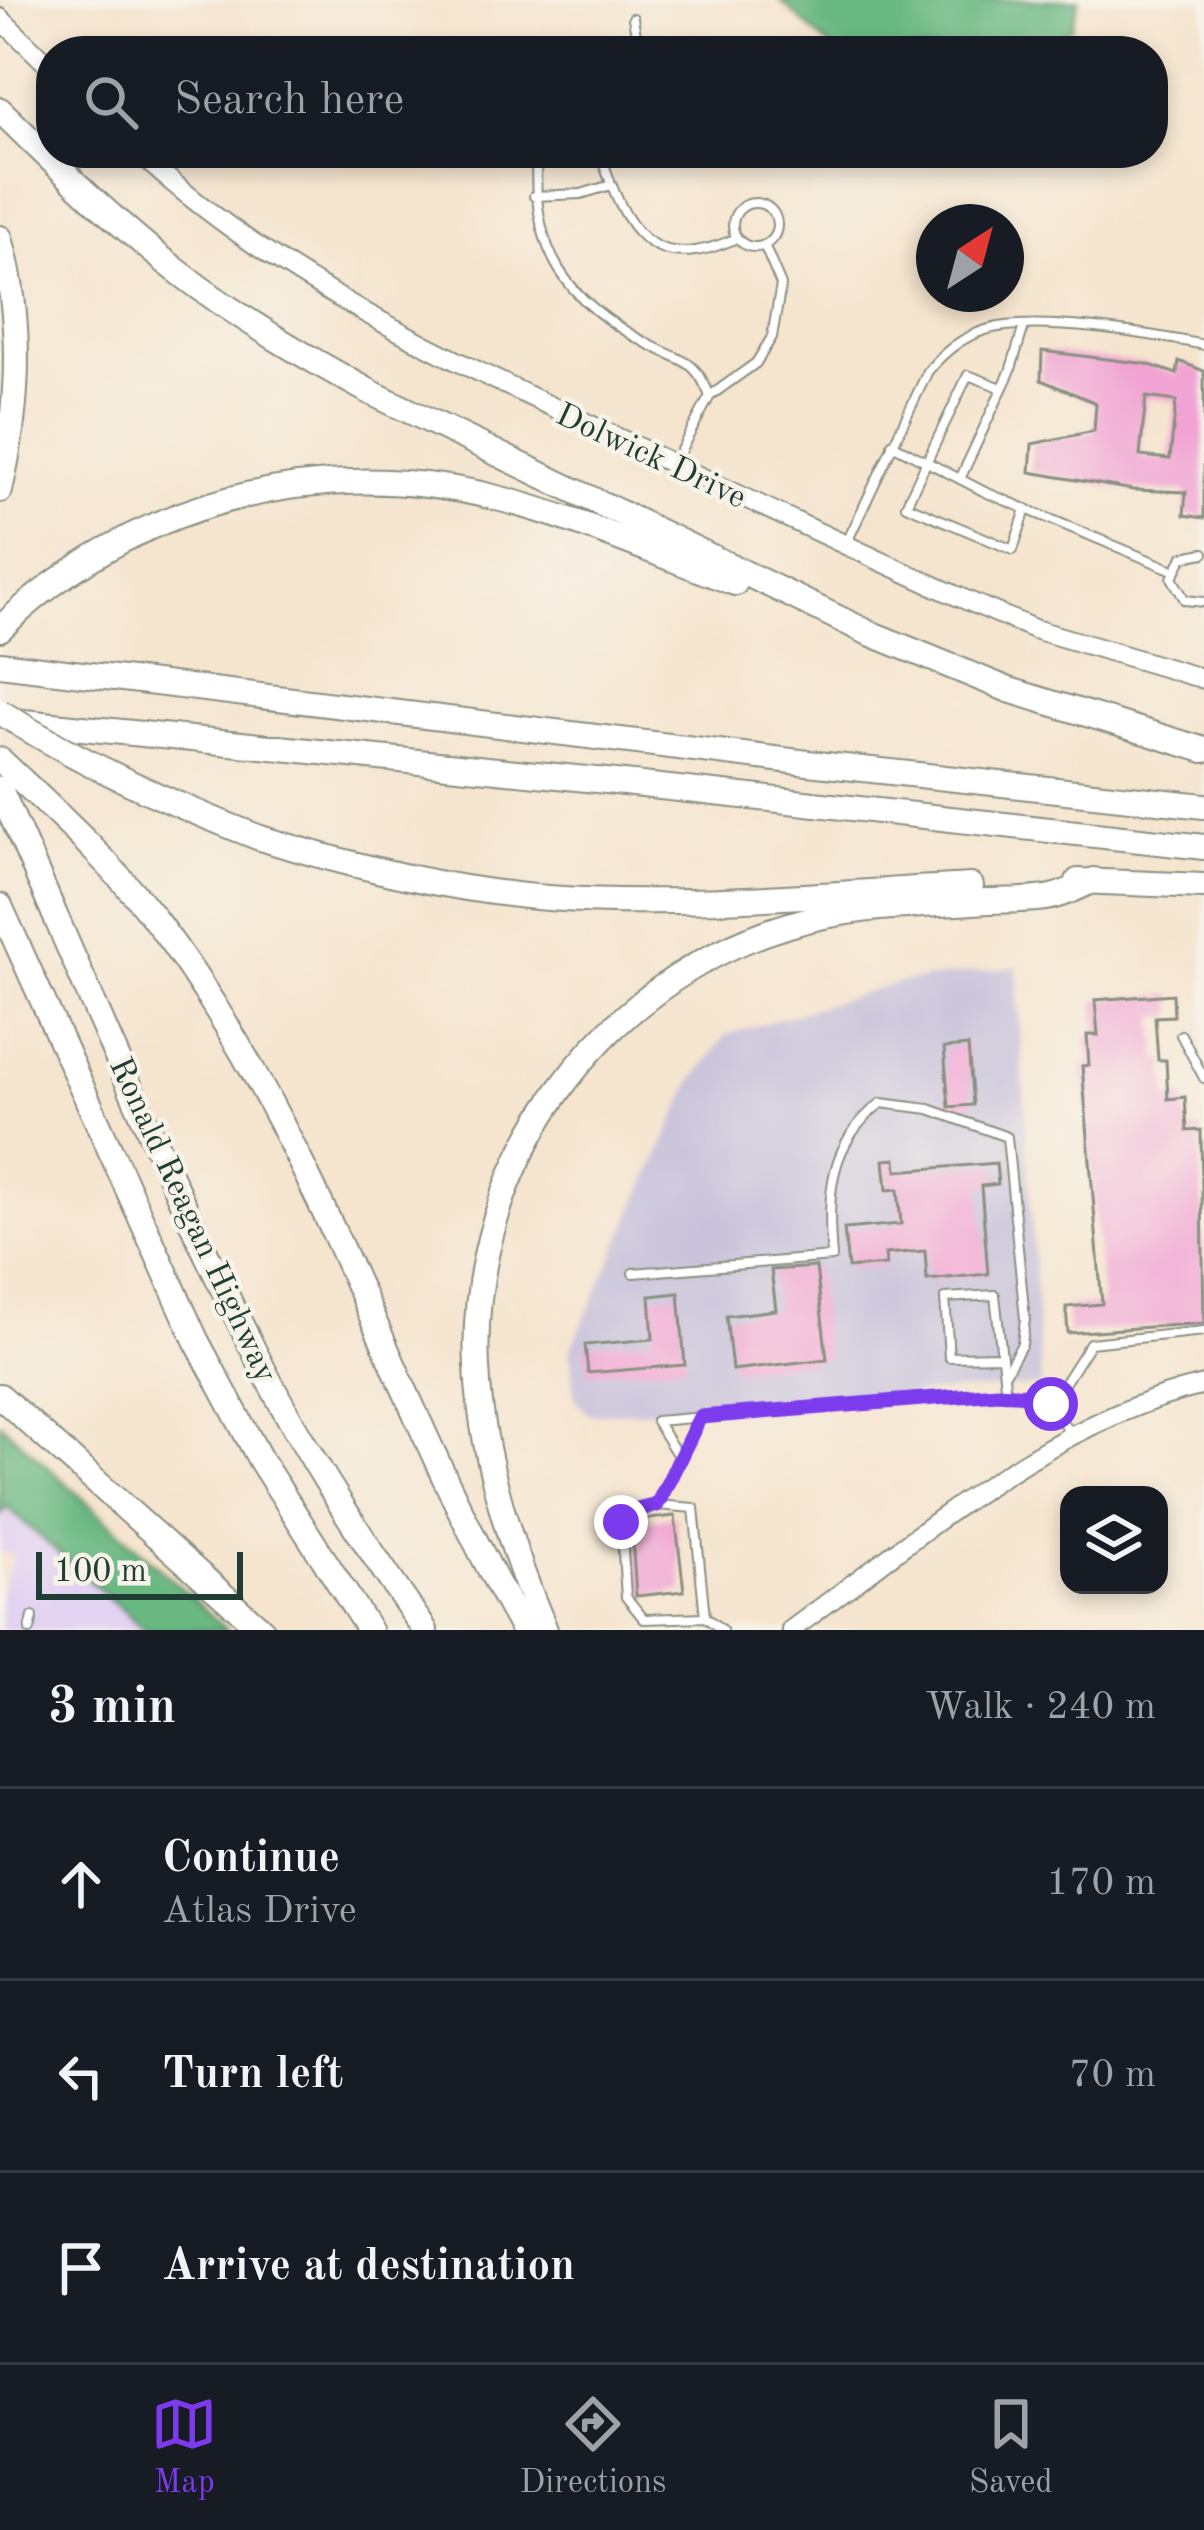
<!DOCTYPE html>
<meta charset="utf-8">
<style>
:root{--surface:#171b24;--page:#20242c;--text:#f1f3f6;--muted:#9ea1a6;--line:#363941;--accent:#7c3aed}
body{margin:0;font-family:"Old Standard TT",serif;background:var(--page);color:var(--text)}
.controls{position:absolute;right:36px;bottom:36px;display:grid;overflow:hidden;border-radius:24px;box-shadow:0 6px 18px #0003}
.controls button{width:108px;height:108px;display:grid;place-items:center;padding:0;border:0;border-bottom:3px solid var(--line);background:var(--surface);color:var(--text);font:60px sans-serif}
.compass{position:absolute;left:916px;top:204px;width:108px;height:108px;border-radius:50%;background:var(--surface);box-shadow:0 6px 18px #0003;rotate:36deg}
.scale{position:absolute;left:36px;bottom:30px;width:207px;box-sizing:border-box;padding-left:12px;border:6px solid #1f3d34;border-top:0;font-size:33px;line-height:42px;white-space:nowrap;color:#1f3d34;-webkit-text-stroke:9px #f7f3e8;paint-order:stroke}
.stop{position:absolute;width:36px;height:36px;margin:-27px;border:9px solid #7c3aed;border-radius:50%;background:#fff}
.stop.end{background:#7c3aed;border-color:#fff;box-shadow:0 3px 12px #0008}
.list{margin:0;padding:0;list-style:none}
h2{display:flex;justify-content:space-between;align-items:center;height:156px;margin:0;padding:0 48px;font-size:51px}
h2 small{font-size:39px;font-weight:400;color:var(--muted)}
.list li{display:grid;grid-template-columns:78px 1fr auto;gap:36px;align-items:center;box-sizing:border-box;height:192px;padding:0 48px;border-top:3px solid var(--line)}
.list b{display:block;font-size:45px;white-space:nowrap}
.list p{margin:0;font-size:39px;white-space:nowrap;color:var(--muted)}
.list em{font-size:39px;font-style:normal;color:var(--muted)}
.icon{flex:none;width:66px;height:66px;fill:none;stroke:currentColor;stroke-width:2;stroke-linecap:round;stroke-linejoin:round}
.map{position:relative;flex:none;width:1204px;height:1630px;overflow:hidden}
.search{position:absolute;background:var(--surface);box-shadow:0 6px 18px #0003;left:36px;right:36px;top:36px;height:132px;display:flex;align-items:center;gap:30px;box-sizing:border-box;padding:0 42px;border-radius:48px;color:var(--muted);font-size:45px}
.sheet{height:732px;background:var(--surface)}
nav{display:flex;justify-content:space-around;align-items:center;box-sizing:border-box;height:168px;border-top:3px solid var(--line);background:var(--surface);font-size:33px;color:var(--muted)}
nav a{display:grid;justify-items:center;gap:6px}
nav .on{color:var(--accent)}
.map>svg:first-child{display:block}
.built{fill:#e3d3f2}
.industrial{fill:#c6c0da}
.forest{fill:#6bb882;stroke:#457a5b;stroke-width:3}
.building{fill:#f1a4d3;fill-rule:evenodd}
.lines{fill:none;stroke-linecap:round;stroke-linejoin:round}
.service-casing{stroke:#8a9081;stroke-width:12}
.secondary-casing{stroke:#8a9081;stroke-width:22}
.motorway-casing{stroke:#8a9081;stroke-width:28}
.service{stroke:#fff;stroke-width:8}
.secondary{stroke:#fff;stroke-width:18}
.motorway{stroke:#fff;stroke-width:24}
.motorway-bridge-casing{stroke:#8a9081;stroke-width:28;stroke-linecap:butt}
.motorway-bridge{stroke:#fff;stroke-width:24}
.route{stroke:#7c3aed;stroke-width:15}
.labels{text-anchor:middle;stroke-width:9;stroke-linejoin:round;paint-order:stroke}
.street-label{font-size:33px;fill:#1f3d34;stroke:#f7f3e8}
</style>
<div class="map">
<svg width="1204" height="1630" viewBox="0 0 1204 1630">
<rect width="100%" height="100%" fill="#f7f3e8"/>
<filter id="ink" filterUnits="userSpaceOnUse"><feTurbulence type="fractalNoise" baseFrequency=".00833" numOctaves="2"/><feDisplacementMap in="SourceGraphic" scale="24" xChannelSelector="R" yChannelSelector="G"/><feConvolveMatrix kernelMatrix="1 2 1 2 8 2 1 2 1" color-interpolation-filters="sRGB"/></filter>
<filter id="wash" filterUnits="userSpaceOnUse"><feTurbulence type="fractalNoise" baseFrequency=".004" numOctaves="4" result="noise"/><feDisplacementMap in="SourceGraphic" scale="48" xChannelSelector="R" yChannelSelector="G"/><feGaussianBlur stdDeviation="2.7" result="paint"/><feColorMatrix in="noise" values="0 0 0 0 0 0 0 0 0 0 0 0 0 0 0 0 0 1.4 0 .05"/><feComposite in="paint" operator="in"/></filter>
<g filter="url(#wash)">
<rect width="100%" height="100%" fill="#f5e4ce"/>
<!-- built -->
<polygon class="built" points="6,1507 49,1541 145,1630 0,1630 0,1595 13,1556 0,1552 0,1515"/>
<!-- industrial -->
<polygon class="industrial" points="1017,967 1041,1386 589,1414 575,1399 570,1351 692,1082 726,1035 901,982"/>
<!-- forest -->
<g class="forest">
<polygon points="780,0 1079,0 1071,29 1022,51 834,51"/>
<polygon points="0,1423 227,1630 145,1630 7,1507 0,1514"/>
</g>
<g id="blocks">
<!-- building -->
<g class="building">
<path d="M1042 351 1147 364 1177 374 1179 361 1204 371V518L1184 515 1186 492 1133 490 1030 472 1032 444 1094 431 1096 403 1041 380ZM1146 397 1176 401 1170 459 1140 456Z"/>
<polygon points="1173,994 1174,1016 1155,1017 1158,1060 1166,1060 1168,1099 1185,1097 1187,1131 1201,1130 1204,1323 1068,1333 1066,1307 1102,1304 1082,1066 1089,1065 1087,1035 1098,1035 1095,1000"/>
<polygon points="968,1046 973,1105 949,1107 944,1048"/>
<polygon points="896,1159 897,1171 996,1163 998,1184 981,1186 988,1274 927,1280 925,1251 885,1254 886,1265 848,1268 844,1229 901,1224 898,1189 887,1190 884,1160"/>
<polygon points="816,1267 827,1359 732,1370 726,1316 776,1310 771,1270"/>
<polygon points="679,1293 685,1365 588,1373 585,1345 653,1339 650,1296"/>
<polygon points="675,1516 684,1591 636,1596 631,1521"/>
</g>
</g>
</g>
<g filter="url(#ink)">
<use href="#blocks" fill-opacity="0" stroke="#8a9081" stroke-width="3"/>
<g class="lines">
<!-- service casing -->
<g class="service-casing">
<g id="service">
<polyline points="633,18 639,51"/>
<path d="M537 153C530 251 565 301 650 345 685 363 694 358 710 396"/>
<path d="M600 153C626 229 649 277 737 238"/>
<polyline points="534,196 581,194 611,185"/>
<circle cx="755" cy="225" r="22"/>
<polyline points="1002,388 968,375 906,505 1013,550 1026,509"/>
<polyline points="892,444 985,492 1173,570"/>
<polyline points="674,463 710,396 756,363 772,337 781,285 764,245"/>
<polyline points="960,479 1010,372 1024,326"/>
<path d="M846 544 928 371C945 351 963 336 989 329 1040 316 1151 334 1204 345"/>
<polyline points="1204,553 1183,557 1172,578 1185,600 1204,602"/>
<polyline points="1181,1035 1204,1078"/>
<path d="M633 1273 832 1257C827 1196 828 1143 881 1103L929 1109 1007 1137 1025 1319 1022 1344 1004 1375"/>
<polyline points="1002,1356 949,1357 945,1298 995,1295 1006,1394"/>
<polyline points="1051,1404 1090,1343 1204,1331"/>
<polyline points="700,1417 657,1505 625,1513 621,1522 626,1597 644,1619 705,1617 722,1630"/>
<path d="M680 1459 656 1421 996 1393C1033 1395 1052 1398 1069 1433"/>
<polyline points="657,1505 694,1508 705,1617"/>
<polyline points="30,1630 33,1617"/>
</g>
</g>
<!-- secondary casing -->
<g class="secondary-casing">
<g id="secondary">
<polyline points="0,18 51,68"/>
<path d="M139 153C272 276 435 352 597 428 717 485 838 542 959 597L1034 629 1204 679"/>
<path d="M791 1630C918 1538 1048 1421 1204 1385"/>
</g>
</g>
<!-- motorway casing -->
<g class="motorway-casing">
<g id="motorway">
<path d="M0 110C58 167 116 224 180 273 240 319 304 356 370 392L867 632 1009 690 1204 750"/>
<path d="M0 238C23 320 19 408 0 490"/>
<path d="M0 629C131 502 317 454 493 497 575 517 656 554 735 583"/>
<polyline points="0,664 808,763 1204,806"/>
<polyline points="14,721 606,781 1204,847"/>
<path d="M0 760C53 810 109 860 153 917 317 1131 390 1398 523 1630"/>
<path d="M0 789C85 982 165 1177 261 1365 308 1458 366 1545 425 1630"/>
<path d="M260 838C354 866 451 891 548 898 688 908 831 893 971 886"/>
<polyline points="1078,881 1204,886"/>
<polyline points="0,906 196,1340 261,1461 369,1630"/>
<polyline points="0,1396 262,1630"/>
<path d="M545 1630C510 1547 481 1457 477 1367 467 1167 598 982 789 925 853 905 922 906 988 901 1008 900 1031 901 1051 897 1066 894 1080 886 1094 880"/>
</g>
</g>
<!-- service -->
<use href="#service" class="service"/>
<!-- secondary -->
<use href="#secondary" class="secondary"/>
<!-- motorway -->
<use href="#motorway" class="motorway"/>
<!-- motorway-bridge casing -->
<g class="motorway-bridge-casing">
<path id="motorway-bridge" d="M0 712C82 764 170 803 260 838"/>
</g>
<!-- motorway-bridge -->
<use href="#motorway-bridge" class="motorway-bridge"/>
</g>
</g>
<g class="lines" filter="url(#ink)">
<!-- route -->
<polyline class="route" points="621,1522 625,1513 657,1505 700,1417 997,1393 1032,1395 1051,1404"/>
</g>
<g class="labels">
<!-- street labels -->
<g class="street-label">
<text transform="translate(652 454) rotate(25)" y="12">Dolwick Drive</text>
<text transform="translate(195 1219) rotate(65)" y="12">Ronald Reagan Highway</text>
</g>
</g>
</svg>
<div class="controls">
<button><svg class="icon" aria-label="layers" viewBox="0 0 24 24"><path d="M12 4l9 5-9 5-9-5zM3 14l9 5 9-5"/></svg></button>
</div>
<svg class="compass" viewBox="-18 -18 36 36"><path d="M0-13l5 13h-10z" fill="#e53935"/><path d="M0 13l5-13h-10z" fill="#9ea1a6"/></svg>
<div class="scale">100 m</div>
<div class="stop" style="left:1051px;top:1404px"></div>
<div class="stop end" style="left:621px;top:1522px"></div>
<div class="search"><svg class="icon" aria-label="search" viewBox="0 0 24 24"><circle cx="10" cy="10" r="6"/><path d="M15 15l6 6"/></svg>Search here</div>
</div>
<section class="sheet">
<h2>3 min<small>Walk · 240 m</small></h2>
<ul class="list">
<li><svg class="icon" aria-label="ahead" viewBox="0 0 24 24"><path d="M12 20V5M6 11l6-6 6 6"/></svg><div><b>Continue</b><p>Atlas Drive</p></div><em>170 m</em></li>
<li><svg class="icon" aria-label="left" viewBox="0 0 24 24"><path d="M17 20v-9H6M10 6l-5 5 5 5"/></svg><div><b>Turn left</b></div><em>70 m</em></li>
<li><svg class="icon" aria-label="arrive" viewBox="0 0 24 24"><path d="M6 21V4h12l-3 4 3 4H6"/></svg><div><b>Arrive at destination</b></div></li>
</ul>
</section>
<nav>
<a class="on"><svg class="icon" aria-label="map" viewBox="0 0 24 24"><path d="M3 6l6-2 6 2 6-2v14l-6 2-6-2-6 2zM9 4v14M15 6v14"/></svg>Map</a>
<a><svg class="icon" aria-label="directions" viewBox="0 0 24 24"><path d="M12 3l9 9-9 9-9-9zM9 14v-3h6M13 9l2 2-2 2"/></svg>Directions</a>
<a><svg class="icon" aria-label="saved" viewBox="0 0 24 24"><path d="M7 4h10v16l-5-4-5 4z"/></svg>Saved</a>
</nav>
